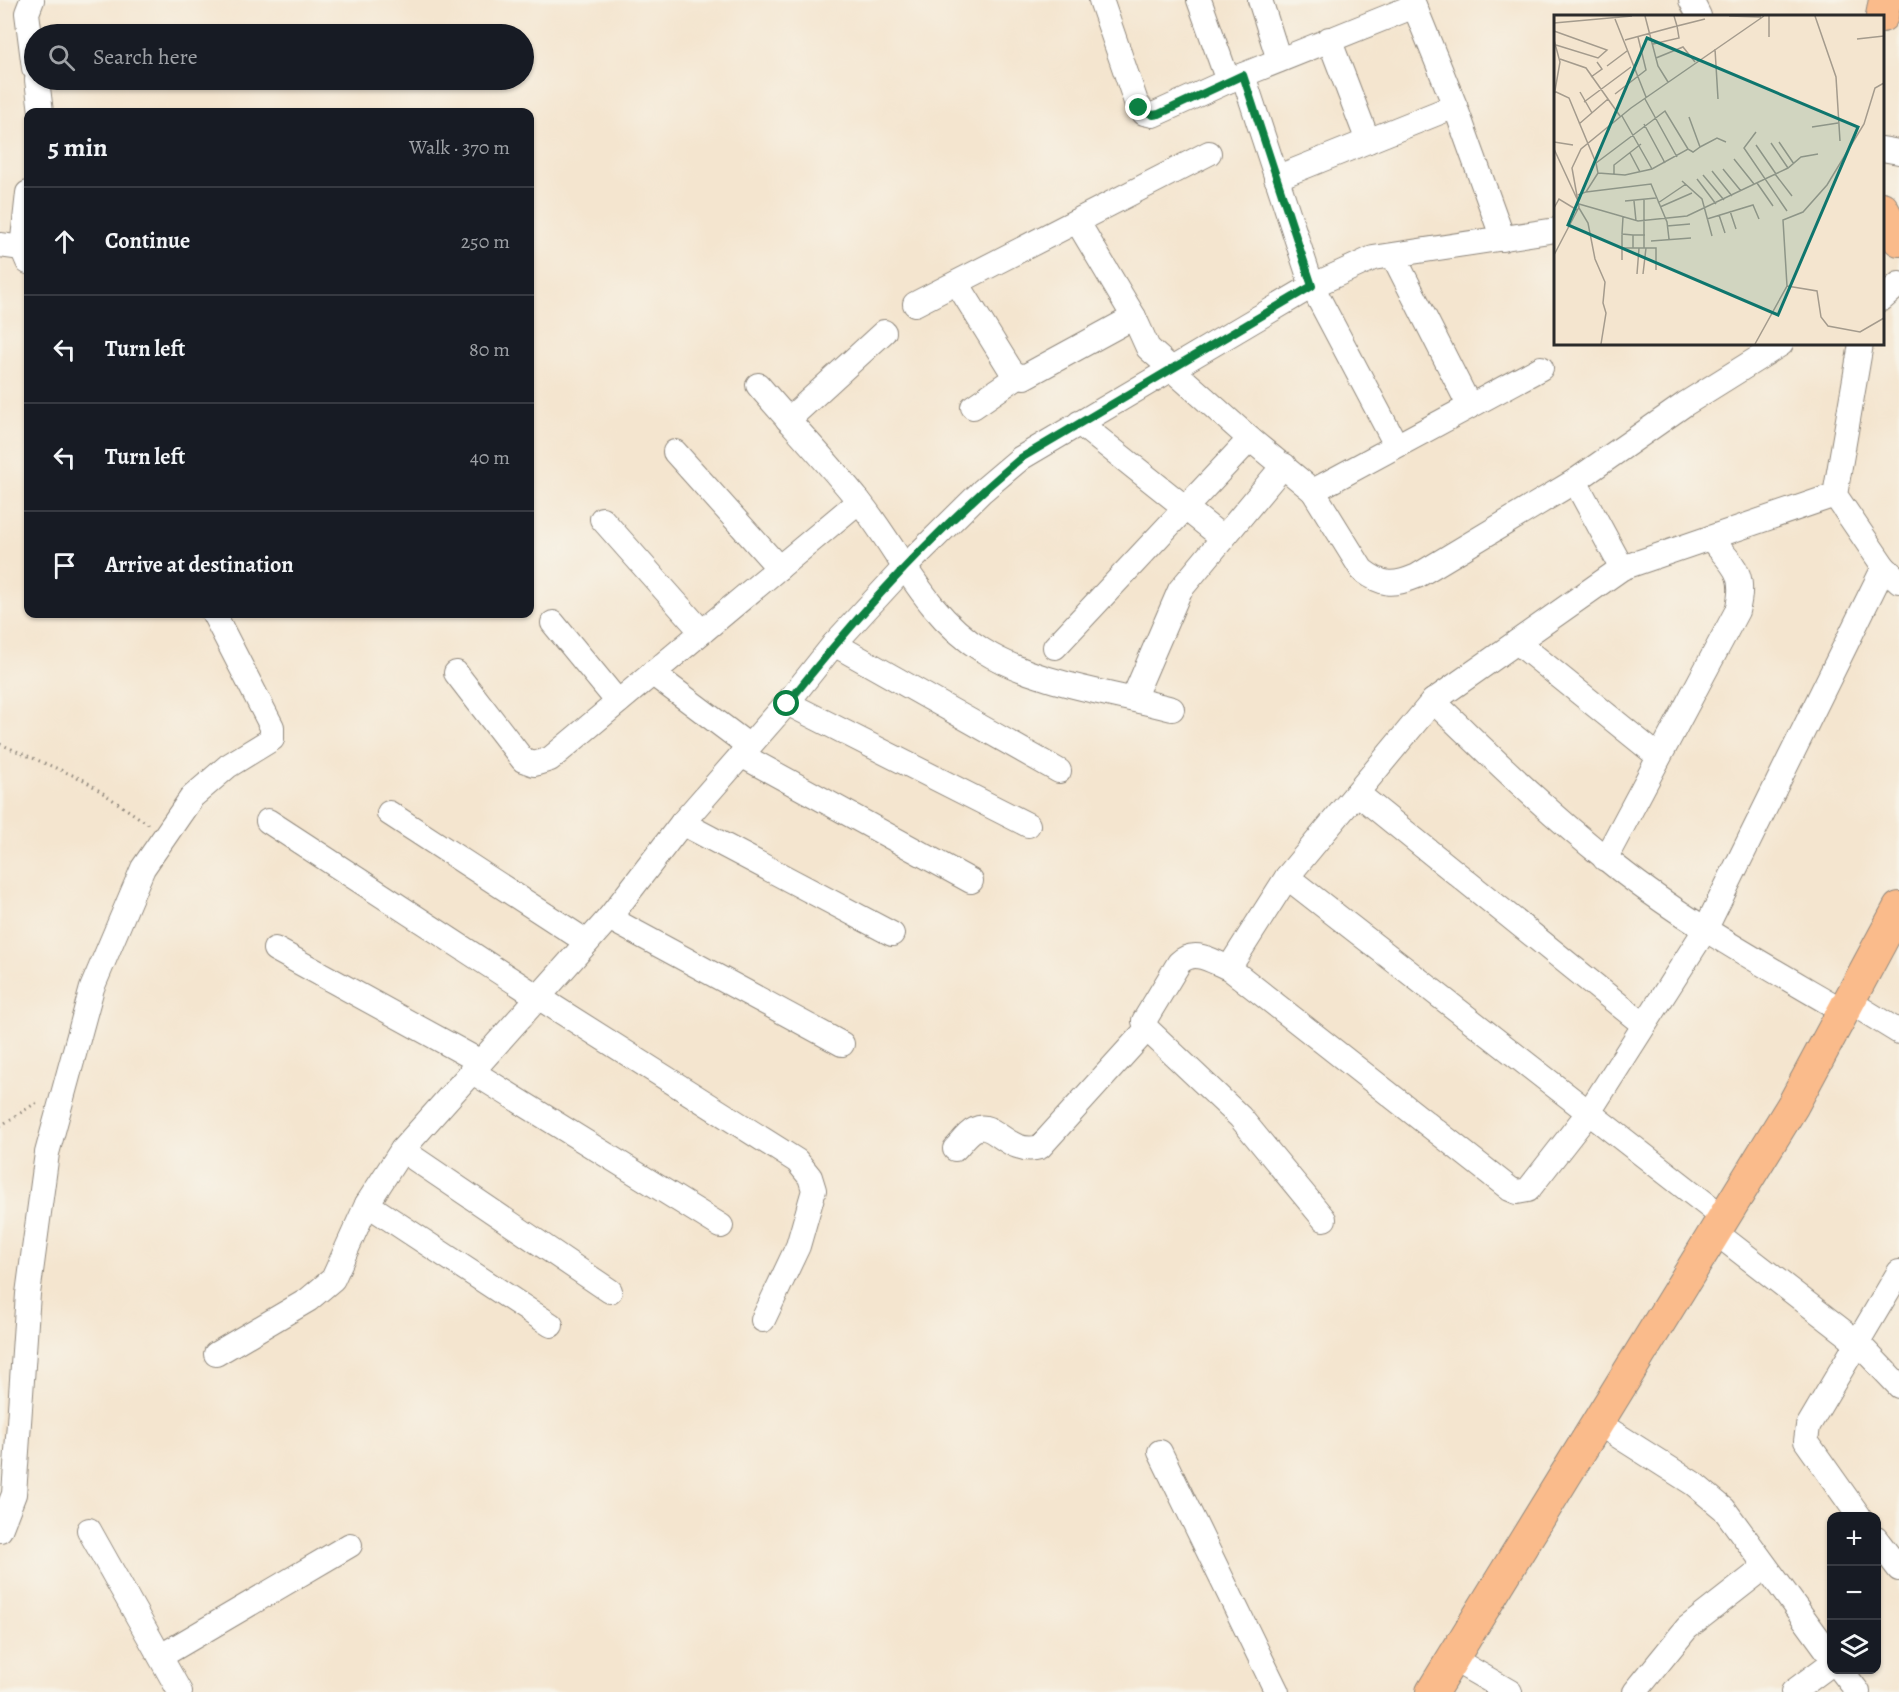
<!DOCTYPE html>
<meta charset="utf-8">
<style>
:root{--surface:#171b24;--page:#20242c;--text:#f1f3f6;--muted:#9ea1a6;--line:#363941}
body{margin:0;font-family:Alegreya,serif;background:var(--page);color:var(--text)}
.controls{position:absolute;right:18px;bottom:18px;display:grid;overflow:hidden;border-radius:12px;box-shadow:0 2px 4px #0004}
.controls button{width:54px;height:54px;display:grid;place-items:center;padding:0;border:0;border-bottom:2px solid var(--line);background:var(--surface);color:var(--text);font:30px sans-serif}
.stop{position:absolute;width:18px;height:18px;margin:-14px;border:4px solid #0b8043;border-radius:50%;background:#fff}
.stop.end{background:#0b8043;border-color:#fff;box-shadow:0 2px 6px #0008}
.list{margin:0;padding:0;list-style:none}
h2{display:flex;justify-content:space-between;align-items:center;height:78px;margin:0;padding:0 24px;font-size:26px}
h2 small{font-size:20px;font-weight:400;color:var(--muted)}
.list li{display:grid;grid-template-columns:39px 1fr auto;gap:18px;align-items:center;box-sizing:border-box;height:108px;padding:0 24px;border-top:2px solid var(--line)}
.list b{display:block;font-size:22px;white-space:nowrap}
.list em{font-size:20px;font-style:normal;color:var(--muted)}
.icon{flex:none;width:33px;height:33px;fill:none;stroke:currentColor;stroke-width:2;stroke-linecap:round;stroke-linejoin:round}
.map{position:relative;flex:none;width:1899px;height:1692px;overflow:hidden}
.search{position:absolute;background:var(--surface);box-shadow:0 2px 4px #0004;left:24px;top:24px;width:510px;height:66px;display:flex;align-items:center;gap:15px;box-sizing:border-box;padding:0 21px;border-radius:33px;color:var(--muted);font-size:22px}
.panel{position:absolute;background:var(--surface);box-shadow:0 2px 4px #0004;left:24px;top:108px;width:510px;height:510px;border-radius:12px}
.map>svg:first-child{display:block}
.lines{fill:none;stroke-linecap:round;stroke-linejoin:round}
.minor-casing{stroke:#90887d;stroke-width:26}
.major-casing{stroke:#90887d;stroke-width:34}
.path{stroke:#90887d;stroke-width:3;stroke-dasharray:1.5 4.5;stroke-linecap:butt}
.minor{stroke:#fff;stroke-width:24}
.major{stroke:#fabb8b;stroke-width:32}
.route{stroke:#0b8043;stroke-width:8}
.inset-road{fill:none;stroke:#a49b8d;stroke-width:1.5}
.view{fill:#0f766e;fill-opacity:0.15;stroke:#0f766e;stroke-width:3}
.inset-edge{fill:none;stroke:#2b2b2b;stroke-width:3}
</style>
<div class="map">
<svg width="1899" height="1692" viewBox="0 0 1899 1692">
<rect width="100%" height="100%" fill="#f7f3e8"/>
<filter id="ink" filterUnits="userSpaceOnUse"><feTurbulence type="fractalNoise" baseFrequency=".0167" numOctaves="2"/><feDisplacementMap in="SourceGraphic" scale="12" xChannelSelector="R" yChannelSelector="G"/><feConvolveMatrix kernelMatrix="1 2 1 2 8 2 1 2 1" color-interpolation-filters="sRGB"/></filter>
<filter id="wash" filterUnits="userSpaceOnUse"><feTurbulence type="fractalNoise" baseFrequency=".008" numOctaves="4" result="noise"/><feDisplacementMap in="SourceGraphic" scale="24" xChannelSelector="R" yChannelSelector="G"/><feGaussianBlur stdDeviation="1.35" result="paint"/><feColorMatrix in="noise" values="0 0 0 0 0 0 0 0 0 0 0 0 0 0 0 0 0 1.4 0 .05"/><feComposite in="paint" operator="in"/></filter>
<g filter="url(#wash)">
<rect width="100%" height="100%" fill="#f4e5cf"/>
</g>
<g filter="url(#ink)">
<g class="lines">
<!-- minor casing -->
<g class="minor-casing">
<g id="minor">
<polyline points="32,0 27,13 34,68"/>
<polyline points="1101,0 1136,102 1144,113 1153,115 1228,81 1412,7 1413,4"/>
<polyline points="1199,0 1228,81"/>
<polyline points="1260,0 1279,60"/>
<polyline points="1412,0 1455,106"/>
<polyline points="1691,0 1699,16"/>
<polyline points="1243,75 1312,286 1396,445"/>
<polyline points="37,80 41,112"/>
<polyline points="1368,141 1455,106 1503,239"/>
<polyline points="1882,149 1899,152"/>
<polyline points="1276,178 1368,141 1329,39"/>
<polyline points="28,193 22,248 28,262"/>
<path d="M1077 221 1134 317 1148 348 1250 439 1313 491 1362 570C1383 586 1393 586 1417 576L1575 481 1685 404 1781 344"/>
<polyline points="0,245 22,248"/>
<polyline points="1394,257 1469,405"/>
<polyline points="957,283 1009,367 1013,373 1024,377 1134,317"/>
<polyline points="1882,299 1899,284"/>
<polyline points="915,304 1209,153"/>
<polyline points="1861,344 1835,495 1884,567 1899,581"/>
<path d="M758 385C791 424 827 461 859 501 900 552 924 614 982 650 1035 684 1112 693 1172 709"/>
<polyline points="973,407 1018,376"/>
<polyline points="788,420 884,332"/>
<polyline points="1079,423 1223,538"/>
<polyline points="675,452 779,568"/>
<polyline points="1575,481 1622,568"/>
<polyline points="1313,491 1541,368"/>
<polyline points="602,519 702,632"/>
<polyline points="553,623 618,702"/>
<polyline points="1517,642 1659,757"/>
<polyline points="834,644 1059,771"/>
<polyline points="1055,647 1250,439"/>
<polyline points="456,673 523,760 534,764 550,759 859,501"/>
<polyline points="652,673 749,746"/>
<polyline points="1133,699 1180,590 1284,465"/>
<path d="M1433 701C1489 754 1544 809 1604 857 1678 918 1763 964 1845 1012"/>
<polyline points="787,703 1028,825"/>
<polyline points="741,755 971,881"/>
<polyline points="1357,793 1644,1025"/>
<polyline points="389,813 587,942"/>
<polyline points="268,821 538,997 797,1161 810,1177 814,1190 798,1246 763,1320"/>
<polyline points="682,823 892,934"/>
<path d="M1605 859 1737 611C1747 572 1733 566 1710 538"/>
<polyline points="1287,877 1724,1218"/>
<polyline points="609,918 842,1044"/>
<polyline points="275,949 479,1061"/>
<polyline points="1229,968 1287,877 1433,701 1622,568 1835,495"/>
<polyline points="1850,1002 1899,1032"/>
<polyline points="471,1071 721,1226"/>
<path d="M955 1149C961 1143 968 1132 976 1129 994 1120 1008 1156 1040 1147L1147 1029"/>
<polyline points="402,1150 610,1291"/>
<polyline points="367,1204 551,1325"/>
<path d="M1324 1219 1240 1117 1147 1029 1144 1021 1179 963C1195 948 1211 961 1229 968L1510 1189 1517 1192 1528 1190 1589 1112 1705 930 1884 567"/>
<polyline points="1715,1232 1857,1342 1899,1386"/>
<polyline points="216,1354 308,1300 333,1279 367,1204 402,1150 609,918 682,823 787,703 834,644 904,568 982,491 1021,458 1312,286 1373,258 1556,230"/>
<polyline points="1598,1423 1694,1484 1724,1509 1832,1657"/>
<polyline points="1160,1452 1277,1692"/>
<polyline points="1859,1516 1806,1441 1808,1426 1899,1272"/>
<polyline points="0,1530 14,1494 28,1294 47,1153 92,988 143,868 192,797 228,766 272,739 272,727 214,614"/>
<polyline points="89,1530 180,1692"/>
<polyline points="1876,1539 1899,1569"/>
<polyline points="161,1656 350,1545"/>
<polyline points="1453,1659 1510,1692"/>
<polyline points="1841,1670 1858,1692"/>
<polyline points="1635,1692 1687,1628 1765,1567"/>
<polyline points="1793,1692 1832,1663"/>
</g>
</g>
<!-- major casing -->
<g class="major-casing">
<g id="major">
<polyline points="1882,16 1885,0"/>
<polyline points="1882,208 1899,240"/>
<polyline points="1432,1692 1793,1105 1899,908"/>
</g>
</g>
<!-- path -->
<g class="path">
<polyline points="0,744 84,780 148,824"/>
<polyline points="0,1126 39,1101"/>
</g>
<!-- minor -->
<use href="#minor" class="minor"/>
<!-- major -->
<use href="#major" class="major"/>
</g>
</g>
<g class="lines" filter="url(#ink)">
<!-- route -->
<path class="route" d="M787 704C857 615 934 531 1021 458L1312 286 1243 75 1159 114 1153 115 1139 108"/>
</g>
<!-- overview -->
<g transform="translate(1554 15)">
<rect width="330" height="330" fill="#f4e5cf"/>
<path class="inset-road" d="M91 1 104 51 114 67M120 1 123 11 151 4M175 1 207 2M261 1 282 62 286 126M61 4 92 82M0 8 78 1M0 16 53 35 44 43 2 30M215 22V1M303 24 330 21M0 25 6 47 0 81M71 25 123 11 125 23 99 29M161 34 164 84M102 43 129 32 141 47M6 44 32 53 66 101M53 51 73 36M37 62 48 54 43 47M0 76 15 83 42 148 44 158 32 177 24 180M26 77 38 98M61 79 92 55 84 22M91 84 123 142M30 87 77 52M68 101 98 154M25 109 54 84M90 109 111 148M258 112 284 108M202 117 190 133 233 196M0 127 19 130M225 127 240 149M217 128 234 153M202 130 222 159M146 132 163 123 172 127M0 134 24 186M76 138 86 157M180 144 200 169M42 148 111 96 134 134M169 154 187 176M158 156 178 181M44 158 71 160 98 154 134 134 139 137 146 132 135 102M60 159V150L87 129M221 159 238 181M149 160 170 185M143 164 162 189M128 166 148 184 158 221M203 168 219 191M32 177 97 169 113 207 115 224M71 186 102 183M80 186 82 206M104 188 132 169M25 189 84 206 133 201 234 153 247 142 264 139M106 192 138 178M0 193 5 184 23 195M25 193 34 208 41 244 51 267 49 288 52 298 47 329M176 196 182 214M165 200 171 218M69 202 68 219 79 220M153 204 199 190 205 204M113 211 136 209M97 226 137 223M68 233H102V255M79 233V220H91M90 233V185M0 240 25 192 18 153 27 134 77 93 210 1M68 245V219M83 259 85 233M89 259 92 233M233 271 263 276 267 302 274 311 306 317 330 303M201 329 233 271 229 205 249 197 273 170 310 109 321 73 330 68"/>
<path class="view" d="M93 23 304 112 224 300 14 210Z"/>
<rect width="330" height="330" class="inset-edge"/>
</g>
</svg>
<div class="controls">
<button>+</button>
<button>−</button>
<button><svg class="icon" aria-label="layers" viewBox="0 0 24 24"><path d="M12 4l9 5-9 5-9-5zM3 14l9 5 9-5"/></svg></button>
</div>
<div class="stop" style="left:787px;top:704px"></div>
<div class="stop end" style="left:1139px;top:108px"></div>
<div class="search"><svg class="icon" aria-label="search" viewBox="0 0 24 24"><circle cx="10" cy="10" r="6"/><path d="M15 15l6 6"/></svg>Search here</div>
<section class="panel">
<h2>5 min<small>Walk · 370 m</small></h2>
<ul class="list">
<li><svg class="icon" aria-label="ahead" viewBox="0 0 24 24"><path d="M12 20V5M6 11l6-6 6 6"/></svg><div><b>Continue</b></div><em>250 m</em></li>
<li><svg class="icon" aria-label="left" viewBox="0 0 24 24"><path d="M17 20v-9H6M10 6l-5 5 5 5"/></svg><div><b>Turn left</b></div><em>80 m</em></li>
<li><svg class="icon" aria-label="left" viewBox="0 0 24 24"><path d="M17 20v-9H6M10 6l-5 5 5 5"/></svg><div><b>Turn left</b></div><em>40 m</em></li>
<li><svg class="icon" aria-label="arrive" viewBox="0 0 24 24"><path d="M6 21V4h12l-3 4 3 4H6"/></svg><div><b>Arrive at destination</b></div></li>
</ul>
</section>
</div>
